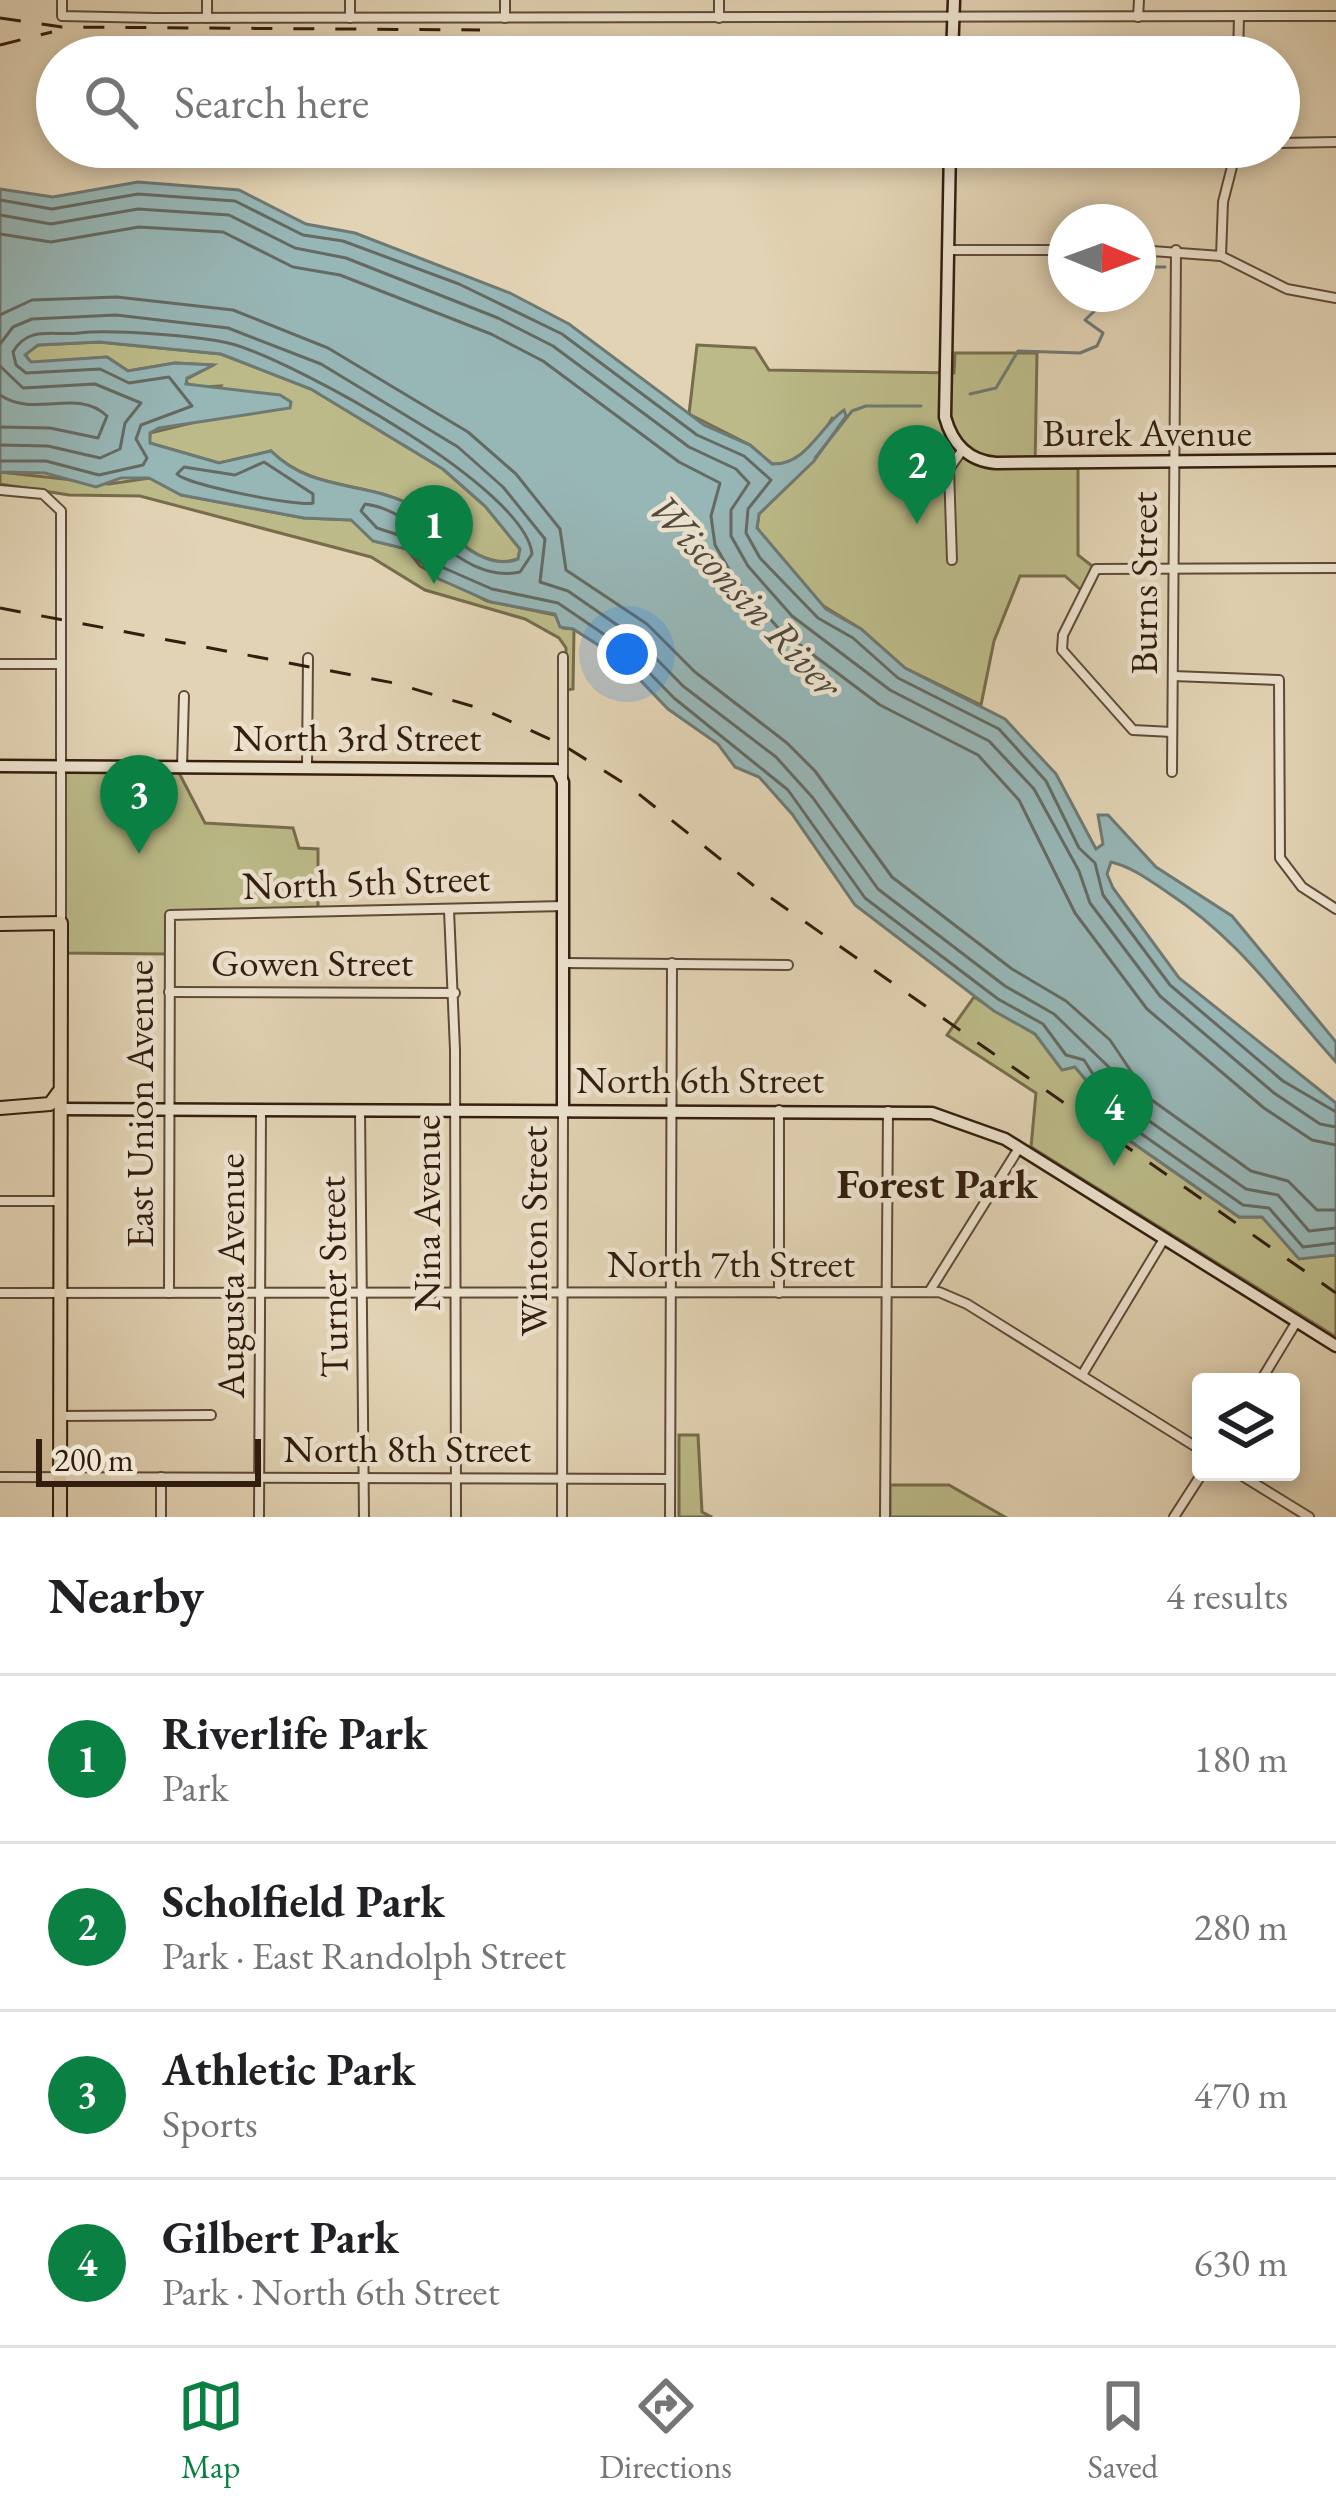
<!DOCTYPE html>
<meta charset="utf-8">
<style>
:root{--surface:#fff;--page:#f2f2f2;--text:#202124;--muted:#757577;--line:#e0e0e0;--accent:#0b8043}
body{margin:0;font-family:"EB Garamond",serif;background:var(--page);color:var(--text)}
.controls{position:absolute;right:36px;bottom:36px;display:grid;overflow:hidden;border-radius:12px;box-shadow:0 6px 18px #0003}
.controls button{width:108px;height:108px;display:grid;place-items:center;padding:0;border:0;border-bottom:3px solid var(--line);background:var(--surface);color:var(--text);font:60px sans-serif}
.compass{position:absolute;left:1048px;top:204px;width:108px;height:108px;border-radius:50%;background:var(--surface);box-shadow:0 6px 18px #0003;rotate:91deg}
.scale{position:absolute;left:36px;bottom:30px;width:225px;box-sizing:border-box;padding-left:12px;border:6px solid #331d0e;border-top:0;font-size:33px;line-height:42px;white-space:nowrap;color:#331d0e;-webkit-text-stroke:9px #ece2ce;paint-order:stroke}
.you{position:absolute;left:627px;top:654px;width:42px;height:42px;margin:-30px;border:9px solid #fff;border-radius:50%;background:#1a73e8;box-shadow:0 0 0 18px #1a73e833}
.badge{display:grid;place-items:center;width:78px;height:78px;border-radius:50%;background:var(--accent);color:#fff;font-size:39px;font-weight:700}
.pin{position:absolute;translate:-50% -99px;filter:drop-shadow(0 3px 6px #0008)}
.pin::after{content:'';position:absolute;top:63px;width:42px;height:36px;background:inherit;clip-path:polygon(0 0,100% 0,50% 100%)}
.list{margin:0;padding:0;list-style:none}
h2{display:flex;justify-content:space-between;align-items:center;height:156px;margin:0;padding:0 48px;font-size:51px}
h2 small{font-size:39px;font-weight:400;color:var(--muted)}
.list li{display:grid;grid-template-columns:78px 1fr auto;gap:36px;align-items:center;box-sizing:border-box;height:168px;padding:0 48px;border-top:3px solid var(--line)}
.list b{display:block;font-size:45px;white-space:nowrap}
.list p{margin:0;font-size:39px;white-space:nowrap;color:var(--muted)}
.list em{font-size:39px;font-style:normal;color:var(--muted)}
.icon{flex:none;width:66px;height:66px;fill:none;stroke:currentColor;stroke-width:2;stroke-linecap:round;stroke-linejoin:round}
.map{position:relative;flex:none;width:1336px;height:1517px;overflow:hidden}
.search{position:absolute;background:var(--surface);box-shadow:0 6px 18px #0003;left:36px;right:36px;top:36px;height:132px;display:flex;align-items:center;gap:30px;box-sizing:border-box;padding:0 42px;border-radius:66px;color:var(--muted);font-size:45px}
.sheet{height:828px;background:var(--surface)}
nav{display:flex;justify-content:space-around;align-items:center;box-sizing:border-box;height:168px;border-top:3px solid var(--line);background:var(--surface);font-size:33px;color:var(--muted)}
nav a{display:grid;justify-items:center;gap:6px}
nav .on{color:var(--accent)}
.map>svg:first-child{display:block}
.green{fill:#bbba88;stroke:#776c4b;stroke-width:3}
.water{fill:#97b6b6;stroke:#6f7973;stroke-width:3;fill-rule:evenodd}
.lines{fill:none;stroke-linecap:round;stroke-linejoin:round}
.shore{stroke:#656a62;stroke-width:3}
.stream{stroke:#6f7973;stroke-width:3}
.street-casing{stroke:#5f4a38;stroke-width:12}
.secondary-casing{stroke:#331d0e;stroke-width:15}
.primary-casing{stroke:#331d0e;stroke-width:16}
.street{stroke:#ece2ce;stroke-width:8}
.secondary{stroke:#ece2ce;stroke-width:10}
.primary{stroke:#e2d3b4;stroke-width:12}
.rail{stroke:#331d0e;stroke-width:3;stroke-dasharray:21 21;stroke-linecap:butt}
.labels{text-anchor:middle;stroke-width:9;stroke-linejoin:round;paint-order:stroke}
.street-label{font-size:39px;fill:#331d0e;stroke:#ece2ce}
.water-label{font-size:42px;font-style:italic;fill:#514b40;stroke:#ece2ce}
.neighbourhood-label{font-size:42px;font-weight:bold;fill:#331d0e;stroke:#ece2ce}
</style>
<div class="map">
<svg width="1336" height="1517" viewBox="0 0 1336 1517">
<rect width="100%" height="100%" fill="#e2d3b4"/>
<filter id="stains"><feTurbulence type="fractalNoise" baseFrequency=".00167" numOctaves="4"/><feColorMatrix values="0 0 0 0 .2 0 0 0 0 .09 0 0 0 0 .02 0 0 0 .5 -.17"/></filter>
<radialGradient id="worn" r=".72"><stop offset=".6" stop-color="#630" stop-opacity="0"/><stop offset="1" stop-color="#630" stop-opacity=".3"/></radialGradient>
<!-- green -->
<g class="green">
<path d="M99 342 221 354 311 389 443 469 485 506 520 549 518 559C476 574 441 518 407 503 359 481 311 490 271 451L219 463 149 443 150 433 204 420 221 386 191 388 185 380 213 365 175 363 128 371 107 357 31 363 25 354 38 345Z"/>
<path d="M697 345 755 348 769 370 954 373 955 353H1037L1035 467 1078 468V555L1096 569 1082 591 1065 576H1020L994 641 981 705 905 668 861 629 812 599 757 528 759 514 814 460 833 417C821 437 798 466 772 464L750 445 689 414Z"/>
<polygon points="0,472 109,484 150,478 182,495 304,518 352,520 373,541 407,549 420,566 487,601 555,615 563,628 574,629 573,689 566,690 566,648 559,638 525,619 425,590 371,557 140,496 69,495 0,484"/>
<polygon points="61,767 176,767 205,823 293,828 299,848 318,849 318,914 169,915 168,954 61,953"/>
<path d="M974 997 1035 1034 1075 1067 1095 1090 1113 1129 1239 1217H1262C1296 1245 1283 1258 1336 1255V1337L1031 1147 1036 1093 947 1035Z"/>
<polygon points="679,1435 698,1435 702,1512 712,1517 679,1517"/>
<polygon points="890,1485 949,1485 1005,1517 890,1517"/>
</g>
<!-- water -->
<path class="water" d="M138 182 239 190 306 224 355 233 510 293 569 324 704 425 750 445 772 464C806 466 820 426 844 410L846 416 814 461 759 514 757 528 826 609 861 629 905 668 1005 719 1056 774 1096 849 1103 844 1098 815H1108L1156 867 1232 916 1336 1042V1062C1278 998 1240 940 1167 892 1149 880 1132 867 1111 862L1107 874 1113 888 1179 978 1336 1103V1255L1299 1259 1262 1217H1239L1113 1129 1095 1091 1075 1067 1062 1070 1035 1034 994 1011 855 905 792 814 759 777 735 767 718 744 668 709 620 659 573 629 560 627 555 614 491 602 439 579 407 549 373 541 351 520 304 518 181 495 149 478H121L96 487 45 473 0 472V189L53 197ZM99 342 221 354 311 389 443 469 485 506 520 549 518 559C476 575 441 518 407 503 359 481 311 491 271 451L219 463 150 443V433L159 428 290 408 291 402 280 395 186 384 187 378 214 365 175 363 128 371 107 357 31 362 25 355 38 345Z"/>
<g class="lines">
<!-- shore -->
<g class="shore">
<polyline points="0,200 52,209 138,194 235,201 303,235 343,241 459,284 562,334 697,435 744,456 771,480 748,509 746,533 760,558 818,618 853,638 898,678 999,729 1046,781 1079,848 1095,863 1103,895 1170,985 1283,1081 1336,1112"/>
<polyline points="0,215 51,224 138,209 229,215 295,248 346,258 498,318 553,346 689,447 736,469 749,483 731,510 731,536 748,566 792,616 890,690 989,741 1034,789 1079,871 1090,903 1160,996 1274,1093 1320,1124 1336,1127"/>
<polyline points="0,234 51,242 139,227 223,232 293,267 340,275 491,334 543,361 679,462 720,483 711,516 715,545 734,578 780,630 880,705 978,755 1019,800 1075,913 1147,1009 1264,1108 1312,1140 1336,1145"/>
<polyline points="0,315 32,300 117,297 233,310 328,348 468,432 516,474 560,529 566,570 647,624 695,672 787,743 815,771 892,877 1012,969 1066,1001 1110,1040 1149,1098 1251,1171 1288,1181 1317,1210 1336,1210"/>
<polyline points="0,344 13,327 32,319 116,315 228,328 321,364 458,447 503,487 545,539 540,582 568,591 636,638 683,686 776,757 813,798 878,889 1005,986 1054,1014 1115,1073 1135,1111 1246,1189 1278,1195 1309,1231 1336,1228"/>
<polyline points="0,366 23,388 95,384 141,403 125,423 120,449 100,458 48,446 0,445"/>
<path d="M0 395C35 419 77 387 107 416L98 438 50 428 0 427"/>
<path d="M0 461H46L99 475 143 465 147 458 136 439 141 425 192 406 169 377 129 383 100 369 26 373 16 365 13 352C28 325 54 336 79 333 110 329 202 336 232 344 296 362 526 488 532 554L520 572C461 585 422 511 365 504L361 511 377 528 414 540 444 568 492 589 558 603 627 650 674 698 788 790 865 898 998 999 1043 1024 1066 1055 1084 1060 1123 1121 1243 1205 1269 1208 1303 1247 1336 1243"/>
<path d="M264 462 313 494V503C299 507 187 485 177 474L184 467 235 475Z"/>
</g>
<!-- stream -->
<g class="stream">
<polyline points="1138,277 1148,267 1165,267"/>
<polyline points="970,394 996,388 1018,351 1080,353 1097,346 1103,333 1085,320 1104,302 1129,294"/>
<polyline points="815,458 852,411 866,406 921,406"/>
</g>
<!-- street casing -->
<g class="street-casing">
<g id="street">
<polyline points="62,0 62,16 156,18 1336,16"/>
<polyline points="505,0 505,18"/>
<polyline points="1138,17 1139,0"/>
<polyline points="207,18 207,0"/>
<polyline points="350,18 350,0"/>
<polyline points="719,18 719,0"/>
<polyline points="1238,57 1239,17"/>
<polyline points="1279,143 1336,142"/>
<polyline points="949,250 1066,250"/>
<polyline points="1138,250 1221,256 1287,289 1336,298"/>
<polyline points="1221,256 1223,202 1237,147"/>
<polyline points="0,490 43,494 61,511 61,923"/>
<polyline points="952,560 949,469 963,449"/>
<polyline points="563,657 563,780"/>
<polyline points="0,664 61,664"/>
<polyline points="1173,676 1279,680 1280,858 1302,887 1336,909"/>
<polyline points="1172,732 1133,730 1062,650 1063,635 1096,569 1336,568"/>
<polyline points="307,766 308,658"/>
<polyline points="182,767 184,696"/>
<polyline points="1172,772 1176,250"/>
<polyline points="449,910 455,1050 456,1517"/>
<polyline points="564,963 788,965"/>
<polyline points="169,992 455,993"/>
<polyline points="360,1110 364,1517"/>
<polyline points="779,1110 779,1293"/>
<polyline points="0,1201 61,1201"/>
<polyline points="929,1292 1019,1148"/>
<polyline points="0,1293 939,1292 967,1304 1201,1450"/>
<polyline points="169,1293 170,915 564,906"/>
<polyline points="1082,1375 1164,1239"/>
<polyline points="1260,1382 1297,1321"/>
<polyline points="61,1416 211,1415"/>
<polyline points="1236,1472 1309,1517"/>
<polyline points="0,1477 670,1479"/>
<polyline points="161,1517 161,1477"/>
<polyline points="259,1517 261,1110"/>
<polyline points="562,1517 563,1111"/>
<polyline points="670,1517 672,963"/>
<polyline points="885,1517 888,1111"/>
<polyline points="1174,1517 1203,1472"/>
</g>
</g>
<!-- secondary casing -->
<g class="secondary-casing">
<g id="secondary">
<polyline points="952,57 954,0"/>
<path d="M950 147 945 417C952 443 968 461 996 463L1336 460"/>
<polyline points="0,766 557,770 563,782 563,1109"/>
<polyline points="61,1109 932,1113 1005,1139 1336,1346"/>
</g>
</g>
<!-- primary casing -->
<g class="primary-casing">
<g id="primary">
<polyline points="0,924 61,923 60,1517"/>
<polyline points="0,1108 50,1104 58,1093"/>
</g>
</g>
<!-- street -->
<use href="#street" class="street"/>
<!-- secondary -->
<use href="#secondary" class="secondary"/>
<!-- primary -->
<use href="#primary" class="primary"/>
<!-- rail -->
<g class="rail">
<polyline points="0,18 62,27 480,30"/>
<polyline points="0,45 52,32"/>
<polyline points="0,608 394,683 485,710 563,745 630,787 758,889 1336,1293"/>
</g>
</g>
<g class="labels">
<!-- street labels -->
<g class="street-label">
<text x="1147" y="446">Burek Avenue</text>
<text transform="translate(1143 583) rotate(-90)" y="14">Burns Street</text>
<text x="357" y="751">North 3rd Street</text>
<text transform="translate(366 881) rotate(-2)" y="14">North 5th Street</text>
<text x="312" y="976">Gowen Street</text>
<text x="700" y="1093">North 6th Street</text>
<text transform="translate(139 1104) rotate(-90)" y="14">East Union Avenue</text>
<text transform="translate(426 1213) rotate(-90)" y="14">Nina Avenue</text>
<text transform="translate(533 1231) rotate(-90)" y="14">Winton Street</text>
<text x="731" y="1277">North 7th Street</text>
<text transform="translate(230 1276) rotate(-90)" y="14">Augusta Avenue</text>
<text transform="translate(332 1277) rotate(-91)" y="14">Turner Street</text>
<text x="407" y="1462">North 8th Street</text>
</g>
<!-- water labels -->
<g class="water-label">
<text transform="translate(746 595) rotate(47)" y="15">Wisconsin River</text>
</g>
<!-- neighbourhood labels -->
<g class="neighbourhood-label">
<text x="937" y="1198">Forest Park</text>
</g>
</g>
<rect width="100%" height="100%" filter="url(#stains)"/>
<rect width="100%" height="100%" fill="url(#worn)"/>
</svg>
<div class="controls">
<button><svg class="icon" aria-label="layers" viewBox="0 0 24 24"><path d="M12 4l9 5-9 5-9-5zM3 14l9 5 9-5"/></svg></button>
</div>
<svg class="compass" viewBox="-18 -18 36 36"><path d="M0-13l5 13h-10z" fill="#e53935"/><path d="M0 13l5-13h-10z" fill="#757577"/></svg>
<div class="scale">200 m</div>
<div class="you"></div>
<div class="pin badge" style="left:434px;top:584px">1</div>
<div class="pin badge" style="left:917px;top:524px">2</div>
<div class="pin badge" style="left:139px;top:854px">3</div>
<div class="pin badge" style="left:1114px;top:1166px">4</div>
<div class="search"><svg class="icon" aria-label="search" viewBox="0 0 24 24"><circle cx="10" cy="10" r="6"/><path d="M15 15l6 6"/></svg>Search here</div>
</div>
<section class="sheet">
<h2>Nearby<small>4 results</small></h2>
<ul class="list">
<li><span class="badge">1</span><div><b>Riverlife Park</b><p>Park</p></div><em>180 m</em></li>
<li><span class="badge">2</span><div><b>Scholfield Park</b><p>Park · East Randolph Street</p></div><em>280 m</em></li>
<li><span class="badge">3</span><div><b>Athletic Park</b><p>Sports</p></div><em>470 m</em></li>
<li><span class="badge">4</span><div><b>Gilbert Park</b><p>Park · North 6th Street</p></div><em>630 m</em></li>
</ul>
</section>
<nav>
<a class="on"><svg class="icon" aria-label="map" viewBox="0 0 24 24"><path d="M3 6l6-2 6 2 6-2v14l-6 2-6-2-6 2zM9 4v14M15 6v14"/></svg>Map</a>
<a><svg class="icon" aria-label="directions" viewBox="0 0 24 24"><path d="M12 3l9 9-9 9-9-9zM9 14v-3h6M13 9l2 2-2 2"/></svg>Directions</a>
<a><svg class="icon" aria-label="saved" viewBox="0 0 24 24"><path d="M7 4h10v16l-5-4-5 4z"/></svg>Saved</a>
</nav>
